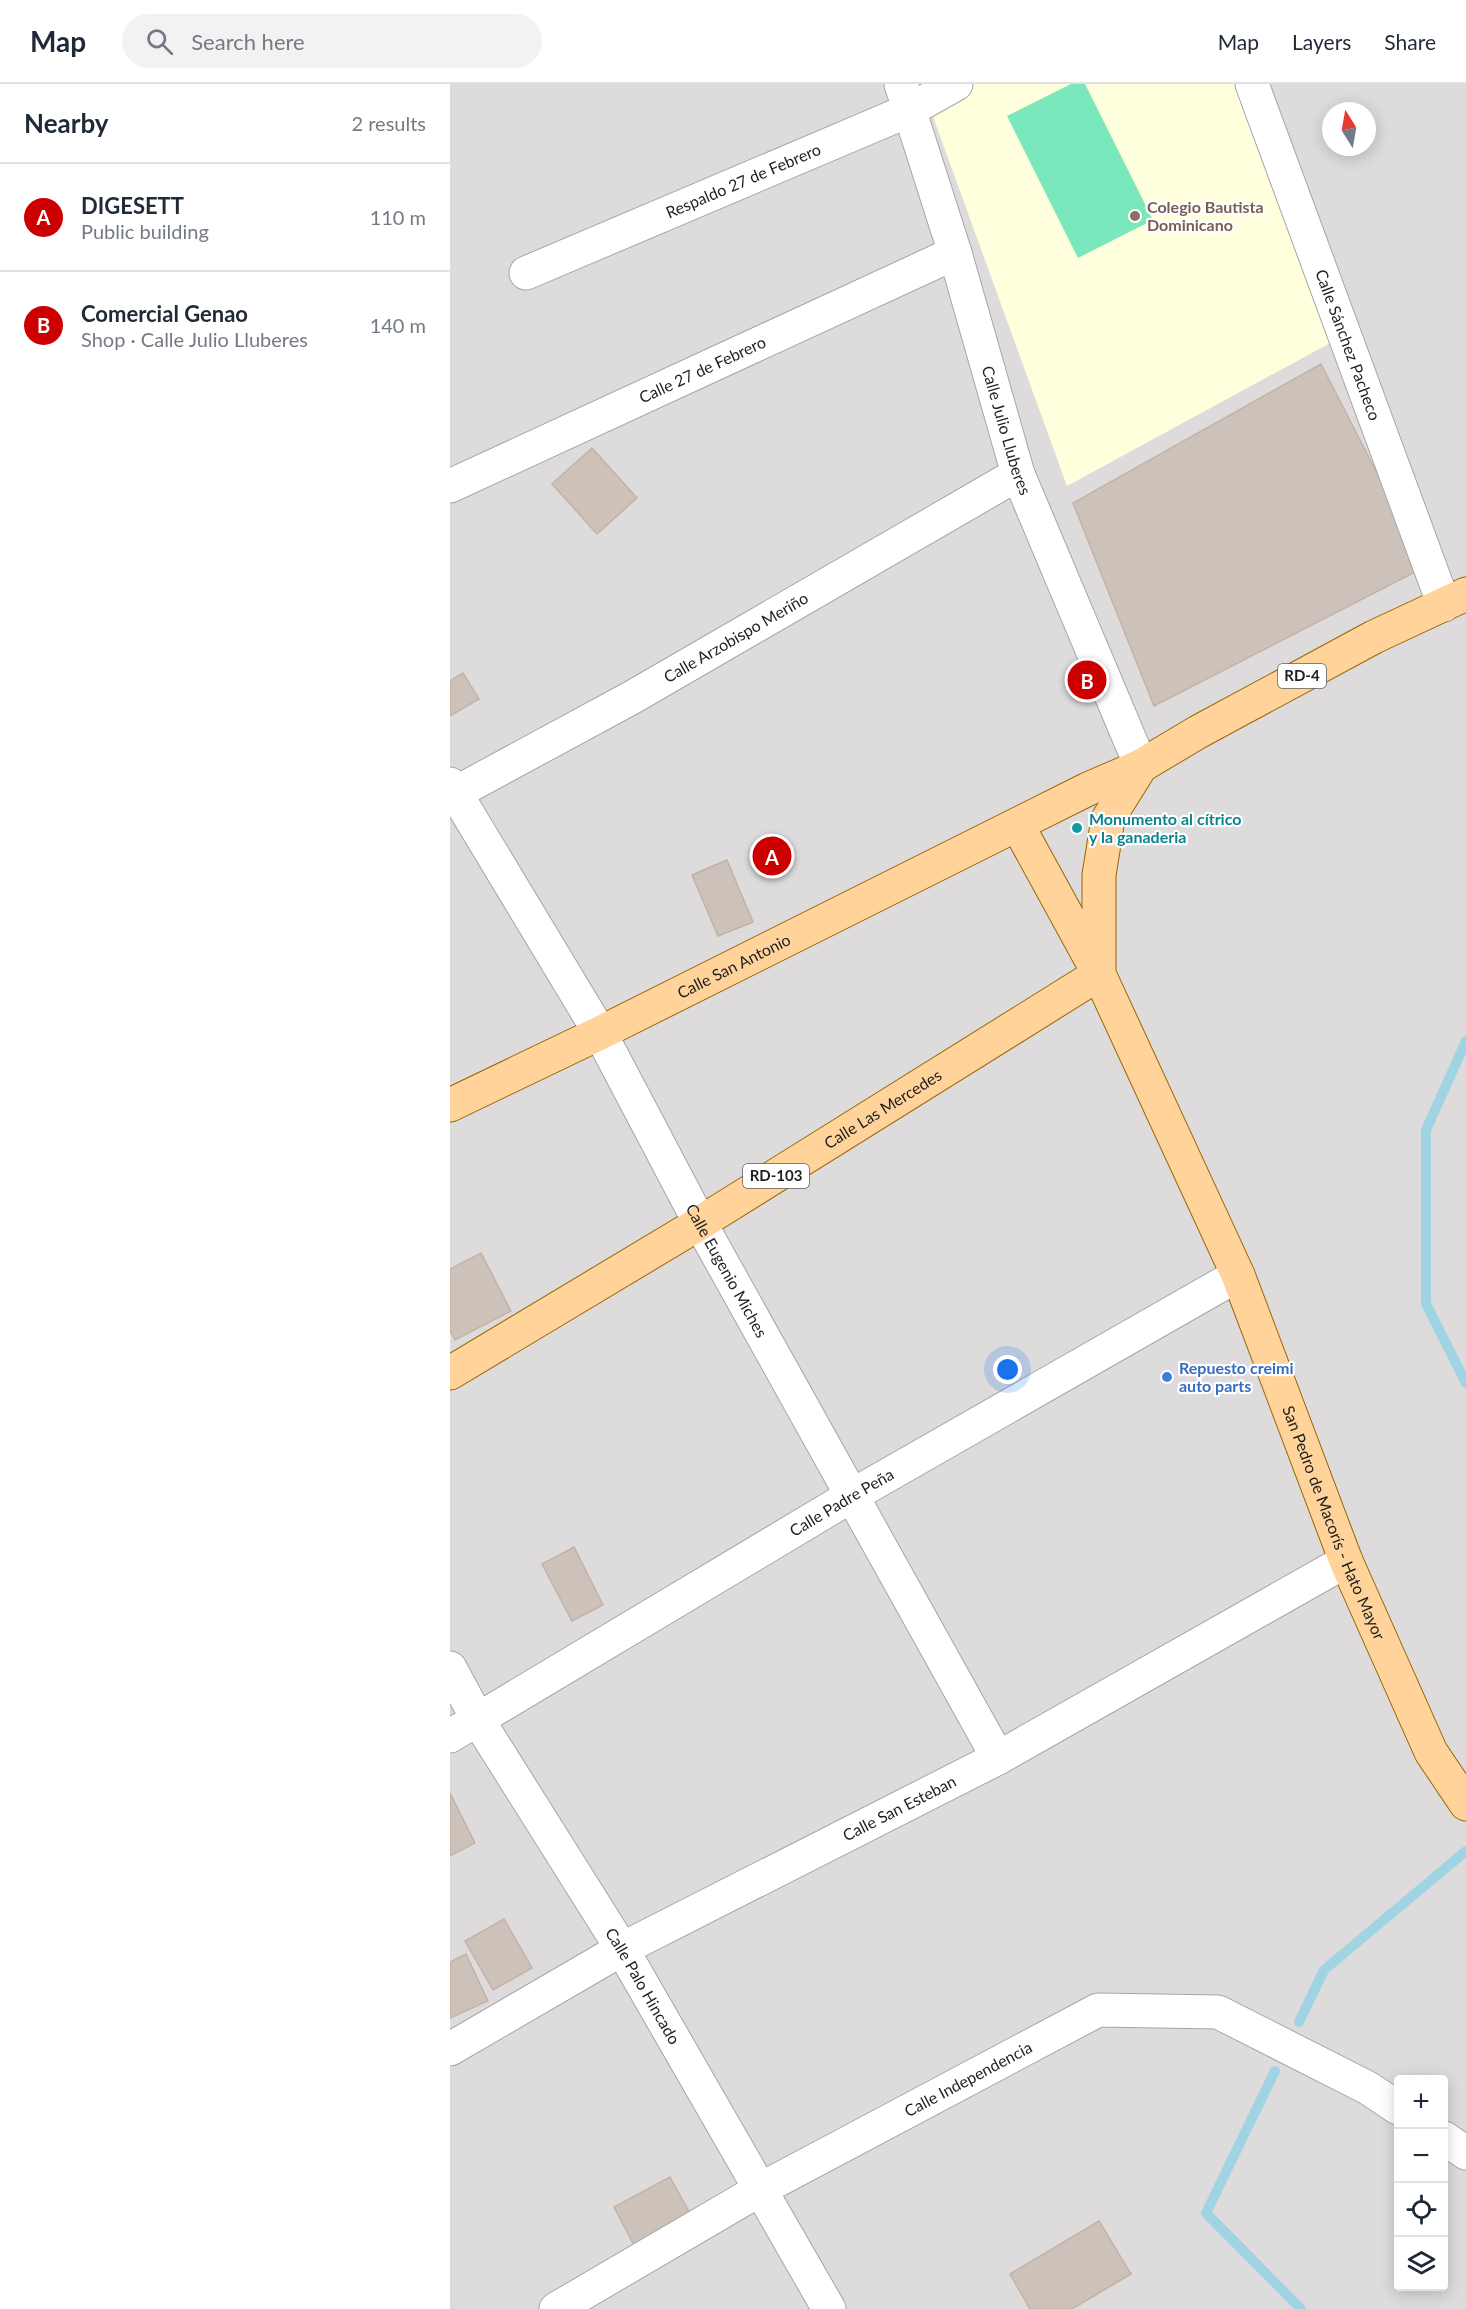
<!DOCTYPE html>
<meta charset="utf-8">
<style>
:root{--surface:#fff;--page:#f2f2f3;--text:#1f2937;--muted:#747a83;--line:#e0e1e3;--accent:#cd0001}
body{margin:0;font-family:Lato,sans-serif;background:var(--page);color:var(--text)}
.controls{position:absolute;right:18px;bottom:18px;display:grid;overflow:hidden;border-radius:6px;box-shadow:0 3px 15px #0003}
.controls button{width:54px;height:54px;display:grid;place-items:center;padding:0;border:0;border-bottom:2px solid var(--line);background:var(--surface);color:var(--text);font:30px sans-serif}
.compass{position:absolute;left:872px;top:18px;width:54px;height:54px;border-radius:50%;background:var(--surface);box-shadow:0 3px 15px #0003;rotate:349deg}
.you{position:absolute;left:558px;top:1286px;width:21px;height:21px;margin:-15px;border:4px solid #fff;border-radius:50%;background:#1a73e8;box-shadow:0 0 0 9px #1a73e833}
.badge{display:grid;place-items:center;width:39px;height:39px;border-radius:50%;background:var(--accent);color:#fff;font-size:20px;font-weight:700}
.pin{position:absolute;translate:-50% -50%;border:3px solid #fff;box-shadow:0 2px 6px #0006}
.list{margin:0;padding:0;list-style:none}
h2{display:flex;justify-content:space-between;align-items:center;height:78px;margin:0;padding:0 24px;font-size:26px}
h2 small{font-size:20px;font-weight:400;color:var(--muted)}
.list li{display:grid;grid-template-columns:39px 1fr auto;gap:18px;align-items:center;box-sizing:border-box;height:108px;padding:0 24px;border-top:2px solid var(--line)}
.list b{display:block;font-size:22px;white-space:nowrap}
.list p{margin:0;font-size:20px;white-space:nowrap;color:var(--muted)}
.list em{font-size:20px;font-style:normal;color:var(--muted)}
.icon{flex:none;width:33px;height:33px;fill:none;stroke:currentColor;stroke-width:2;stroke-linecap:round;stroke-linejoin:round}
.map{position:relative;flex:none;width:1016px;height:2225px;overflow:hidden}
header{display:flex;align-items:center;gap:36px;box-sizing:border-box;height:84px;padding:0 30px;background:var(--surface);border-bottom:2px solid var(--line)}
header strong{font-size:28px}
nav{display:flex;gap:33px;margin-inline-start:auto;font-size:21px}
.search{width:420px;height:54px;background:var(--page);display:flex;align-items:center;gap:15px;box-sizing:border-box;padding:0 21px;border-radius:33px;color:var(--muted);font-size:22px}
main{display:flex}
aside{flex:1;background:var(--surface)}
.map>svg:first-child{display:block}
.residential{fill:#dddbdb;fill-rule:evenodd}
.education{fill:#ffffde}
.pitch{fill:#7ae7bc}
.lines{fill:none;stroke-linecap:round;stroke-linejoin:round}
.stream{stroke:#a0d4e2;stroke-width:10}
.building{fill:#cdc2b9;stroke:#c4b2a4;stroke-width:1.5}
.minor-casing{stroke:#a6a6a6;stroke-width:35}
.tertiary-casing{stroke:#a6a6a6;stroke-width:35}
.primary-casing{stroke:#960;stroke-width:35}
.minor{stroke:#fff;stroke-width:33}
.tertiary{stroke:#fff;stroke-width:33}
.primary{stroke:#ffd39a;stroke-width:33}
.education-dot{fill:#8d6e63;stroke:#fff;stroke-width:2}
.culture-dot{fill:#0f9aa8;stroke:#fff;stroke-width:2}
.shop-dot{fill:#3f7fe0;stroke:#fff;stroke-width:2}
.labels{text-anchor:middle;stroke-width:4.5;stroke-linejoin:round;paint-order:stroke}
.shield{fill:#fff;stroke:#626262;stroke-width:1.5}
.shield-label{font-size:15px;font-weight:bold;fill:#1f1f1f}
.street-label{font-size:16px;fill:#1f1f1f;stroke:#fff}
.education-label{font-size:16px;font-weight:bold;fill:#785e54;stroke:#fff;text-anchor:start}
.culture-label{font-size:16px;font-weight:bold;fill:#0d838f;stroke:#fff;text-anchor:start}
.shop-label{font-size:16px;font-weight:bold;fill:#366cbe;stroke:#fff;text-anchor:start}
</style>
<header>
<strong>Map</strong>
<div class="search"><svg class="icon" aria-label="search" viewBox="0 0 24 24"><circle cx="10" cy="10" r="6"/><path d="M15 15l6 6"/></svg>Search here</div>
<nav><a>Map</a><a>Layers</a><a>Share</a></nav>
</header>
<main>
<aside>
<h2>Nearby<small>2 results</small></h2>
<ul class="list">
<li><span class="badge">A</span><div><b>DIGESETT</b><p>Public building</p></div><em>110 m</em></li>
<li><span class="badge">B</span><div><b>Comercial Genao</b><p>Shop · Calle Julio Lluberes</p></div><em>140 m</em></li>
</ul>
</aside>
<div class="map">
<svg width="1016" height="2225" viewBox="0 0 1016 2225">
<rect width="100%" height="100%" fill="#f0ece4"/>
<!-- residential -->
<path class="residential" d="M0 0H1016V2225H0ZM881 27H917V63H881ZM948 1996H994V2202H948Z"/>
<!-- education -->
<polygon class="education" points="519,0 786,0 904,246 617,402 478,19"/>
<!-- pitch -->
<polygon class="pitch" points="621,0 635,0 703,136 628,174 557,32"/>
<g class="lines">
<!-- stream -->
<g class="stream">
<polyline points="1016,957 976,1046 976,1220 1016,1299"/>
<polyline points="849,1938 874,1886 1016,1767"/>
<polyline points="825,1987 756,2129 851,2225"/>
</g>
</g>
<!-- building -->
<g class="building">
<polygon points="871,280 975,483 704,622 623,419"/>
<polygon points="142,364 187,414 147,450 102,400"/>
<polygon points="13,589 29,615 0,632 0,597"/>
<polygon points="277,776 303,838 268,852 242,791"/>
<polygon points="31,1169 61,1227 5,1256 0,1246 0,1185"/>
<polygon points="124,1463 153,1521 122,1537 92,1480"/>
<polygon points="0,1709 25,1759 0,1772"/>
<polygon points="54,1835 82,1884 43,1906 15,1857"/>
<polygon points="16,1870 38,1917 0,1934 0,1878"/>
<polygon points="220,2093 243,2135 186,2165 164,2123"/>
<polygon points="649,2137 681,2190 622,2225 580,2225 560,2190"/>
</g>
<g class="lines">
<!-- minor casing -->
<g class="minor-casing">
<g id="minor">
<path id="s1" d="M451 0 505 169 568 390 691 682"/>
<path id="s2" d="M802 0 994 521"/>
<path id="s3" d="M76 189 460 26 506 0"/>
<path id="s4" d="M0 402 505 169"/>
<path id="s5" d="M0 700 150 949 250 1139 548 1674"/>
<path id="s6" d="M0 712 181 614 568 390"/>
<path id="s7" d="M0 1584 28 1636 172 1865 379 2225"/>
<path id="s8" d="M0 1652 403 1411 788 1191"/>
<polyline points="994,2054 1016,2069"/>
<path id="s9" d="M106 2225 311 2105 648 1926 768 1928 918 2004 948 2024"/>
</g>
</g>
<!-- tertiary casing -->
<g class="tertiary-casing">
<g id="tertiary">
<path id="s10" d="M0 1965 172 1865 548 1674 896 1477"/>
</g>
</g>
<!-- primary casing -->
<g class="primary-casing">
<g id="primary">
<path id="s11" d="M568 742 649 890 788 1191 896 1477 981 1668 1016 1720"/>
<polyline points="649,885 649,791 658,735 691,682"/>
<path id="s12" d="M0 1021 150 949 638 705 691 682 748 648 924 553 1016 510"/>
<path id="s13" d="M0 1289 250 1139 649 890"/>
</g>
</g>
<!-- minor -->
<use href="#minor" class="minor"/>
<!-- tertiary -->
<use href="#tertiary" class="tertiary"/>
<!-- primary -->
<use href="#primary" class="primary"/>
</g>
<!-- markers -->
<circle class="education-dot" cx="685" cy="132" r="6"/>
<circle class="culture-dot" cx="627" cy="744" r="6"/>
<circle class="shop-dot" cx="717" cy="1293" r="6"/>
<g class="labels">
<!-- shield labels -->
<g class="shield">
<rect x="828" y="580" width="48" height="24" rx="4.5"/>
<rect x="293" y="1080" width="66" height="24" rx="4.5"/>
</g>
<g class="shield-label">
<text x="852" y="597">RD-4</text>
<text x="326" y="1097">RD-103</text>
</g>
<!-- street labels -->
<g class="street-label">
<text dy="6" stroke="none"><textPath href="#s3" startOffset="236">Respaldo 27 de Febrero</textPath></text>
<text dy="6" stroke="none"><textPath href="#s2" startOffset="278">Calle Sánchez Pacheco</textPath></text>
<text dy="6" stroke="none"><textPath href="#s4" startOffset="278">Calle 27 de Febrero</textPath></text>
<text dy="6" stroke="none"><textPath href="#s1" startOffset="362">Calle Julio Lluberes</textPath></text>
<text dy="6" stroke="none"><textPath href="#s6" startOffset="327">Calle Arzobispo Meriño</textPath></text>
<text dy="6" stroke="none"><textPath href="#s12" startOffset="316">Calle San Antonio</textPath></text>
<text dy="6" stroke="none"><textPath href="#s13" startOffset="507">Calle Las Mercedes</textPath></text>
<text dy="6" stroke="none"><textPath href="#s5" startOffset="560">Calle Eugenio Miches</textPath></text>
<text dy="6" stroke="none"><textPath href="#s8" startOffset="456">Calle Padre Peña</textPath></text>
<text dy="6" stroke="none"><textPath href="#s11" startOffset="766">San Pedro de Macorís - Hato Mayor</textPath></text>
<text dy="6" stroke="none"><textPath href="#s10" startOffset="510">Calle San Esteban</textPath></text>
<text dy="6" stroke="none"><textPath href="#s7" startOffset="372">Calle Palo Hincado</textPath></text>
<text dy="6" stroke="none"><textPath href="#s9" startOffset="472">Calle Independencia</textPath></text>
</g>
<!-- education labels -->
<g class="education-label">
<text x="697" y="129">Colegio Bautista<tspan x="697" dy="18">Dominicano</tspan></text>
</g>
<!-- culture labels -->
<g class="culture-label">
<text x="639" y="741">Monumento al cítrico<tspan x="639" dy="18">y la ganaderia</tspan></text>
</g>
<!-- shop labels -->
<g class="shop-label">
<text x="729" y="1290">Repuesto creimi<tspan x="729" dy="18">auto parts</tspan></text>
</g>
</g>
</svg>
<div class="controls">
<button>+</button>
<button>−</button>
<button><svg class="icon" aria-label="locate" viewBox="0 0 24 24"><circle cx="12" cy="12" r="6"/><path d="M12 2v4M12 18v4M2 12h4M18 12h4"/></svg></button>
<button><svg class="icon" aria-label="layers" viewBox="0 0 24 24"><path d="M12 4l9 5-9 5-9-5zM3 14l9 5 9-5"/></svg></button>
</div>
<svg class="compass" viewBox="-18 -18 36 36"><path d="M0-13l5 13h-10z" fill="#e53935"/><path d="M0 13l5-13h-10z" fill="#747a83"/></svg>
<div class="you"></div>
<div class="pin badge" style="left:322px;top:772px">A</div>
<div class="pin badge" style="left:637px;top:596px">B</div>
</div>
</main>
